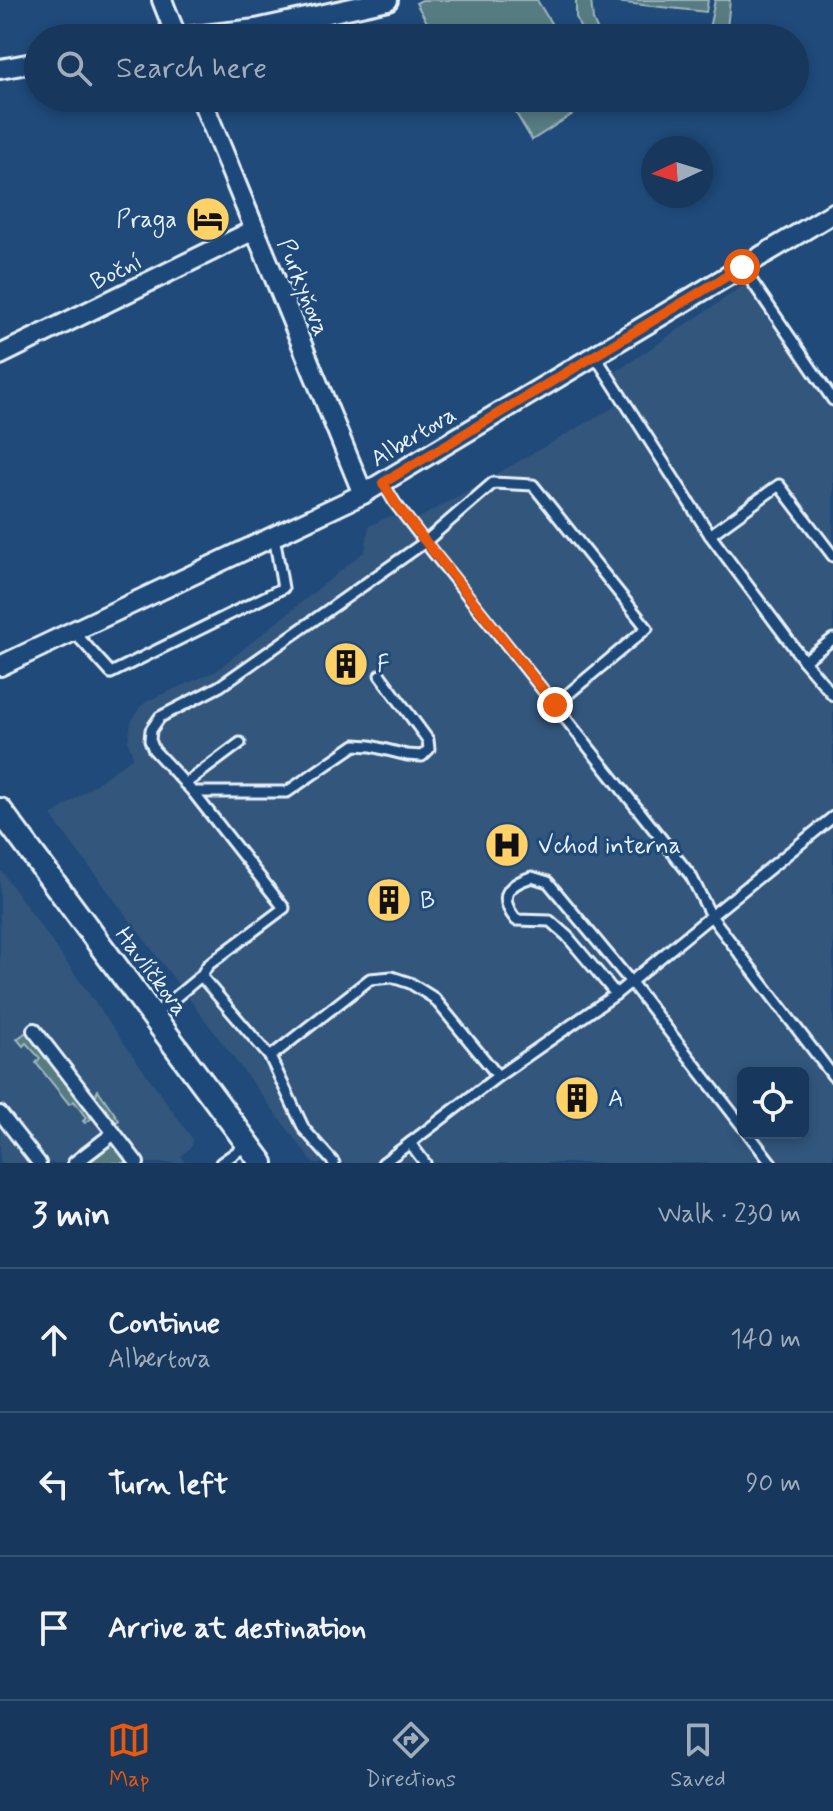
<!DOCTYPE html>
<meta charset="utf-8">
<style>
:root{--surface:#17385c;--page:#203f62;--text:#f1f3f6;--muted:#9eacbb;--line:#365272;--accent:#ea580c}
body{margin:0;font-family:Mynerve,sans-serif;background:var(--page);color:var(--text)}
.controls{position:absolute;right:24px;bottom:24px;display:grid;overflow:hidden;border-radius:12px;box-shadow:0 4px 12px #0003}
.controls button{width:72px;height:72px;display:grid;place-items:center;padding:0;border:0;border-bottom:2px solid var(--line);background:var(--surface);color:var(--text);font:40px sans-serif}
.compass{position:absolute;left:641px;top:136px;width:72px;height:72px;border-radius:50%;background:var(--surface);box-shadow:0 4px 12px #0003;rotate:266deg}
.stop{position:absolute;width:24px;height:24px;margin:-18px;border:6px solid #ea580c;border-radius:50%;background:#fff}
.stop.end{background:#ea580c;border-color:#fff;box-shadow:0 2px 8px #0008}
.list{margin:0;padding:0;list-style:none}
h2{display:flex;justify-content:space-between;align-items:center;height:104px;margin:0;padding:0 32px;font-size:34px}
h2 small{font-size:26px;font-weight:400;color:var(--muted)}
.list li{display:grid;grid-template-columns:52px 1fr auto;gap:24px;align-items:center;box-sizing:border-box;height:144px;padding:0 32px;border-top:2px solid var(--line)}
.list b{display:block;font-size:30px;white-space:nowrap}
.list p{margin:0;font-size:26px;white-space:nowrap;color:var(--muted)}
.list em{font-size:26px;font-style:normal;color:var(--muted)}
.icon{flex:none;width:44px;height:44px;fill:none;stroke:currentColor;stroke-width:2;stroke-linecap:round;stroke-linejoin:round}
.map{position:relative;flex:none;width:833px;height:1163px;overflow:hidden}
.search{position:absolute;background:var(--surface);box-shadow:0 4px 12px #0003;left:24px;right:24px;top:24px;height:88px;display:flex;align-items:center;gap:20px;box-sizing:border-box;padding:0 28px;border-radius:44px;color:var(--muted);font-size:30px}
.sheet{height:536px;background:var(--surface)}
nav{display:flex;justify-content:space-around;align-items:center;box-sizing:border-box;height:112px;border-top:2px solid var(--line);background:var(--surface);font-size:22px;color:var(--muted)}
nav a{display:grid;justify-items:center;gap:4px}
nav .on{color:var(--accent)}
.map>svg:first-child{display:block}
.built{fill:#33567c;fill-rule:evenodd}
.green{fill:#567c82;stroke:#9fb6bd;stroke-width:2}
.lines{fill:none;stroke-linecap:round;stroke-linejoin:round}
.service-casing{stroke:#e8f1f8;stroke-width:15}
.pedestrian-casing{stroke:#e8f1f8;stroke-width:18}
.minor-casing{stroke:#e8f1f8;stroke-width:24}
.tertiary-casing{stroke:#e8f1f8;stroke-width:28}
.service{stroke:#1f4a7a;stroke-width:9}
.pedestrian{stroke:#1f4a7a;stroke-width:12}
.minor{stroke:#1f4a7a;stroke-width:18}
.tertiary{stroke:#1f4a7a;stroke-width:22}
.route{stroke:#ea580c;stroke-width:10}
.labels{text-anchor:middle;stroke-width:6;stroke-linejoin:round;paint-order:stroke}
.poi-label{font-size:24px;fill:#e8f1f8;stroke:#1f4a7a;text-anchor:start}
.street-label{font-size:24px;fill:#e8f1f8;stroke:#1f4a7a}
</style>
<div class="map">
<svg width="833" height="1163" viewBox="0 0 833 1163">
<rect width="100%" height="100%" fill="#1f4a7a"/>
<filter id="ink" filterUnits="userSpaceOnUse"><feTurbulence type="fractalNoise" baseFrequency=".0125" numOctaves="2"/><feDisplacementMap in="SourceGraphic" scale="16" xChannelSelector="R" yChannelSelector="G"/><feConvolveMatrix kernelMatrix="1 2 1 2 8 2 1 2 1" color-interpolation-filters="sRGB"/></filter>
<g filter="url(#ink)">
<!-- built -->
<g class="built">
<path d="M758 276 833 393V1163H313L51 816 133 757 128 741 131 722 139 708 147 701 216 671 365 551 369 526 388 517 419 518 630 398 614 373ZM743 1073H803V1133H743Z"/>
<polygon points="0,869 192,1138 192,1146 181,1156 186,1163 0,1163"/>
</g>
<!-- green -->
<g class="green">
<polygon points="422,0 537,0 560,38 436,38 416,3"/>
<polygon points="576,0 591,0 593,20 601,38 584,38 576,17"/>
<polygon points="597,0 708,0 706,12"/>
<polygon points="715,0 730,0 726,38 704,38 710,24"/>
<polygon points="507,98 594,98 595,100 532,140"/>
<polygon points="28,1031 83,1102 91,1119 85,1123 83,1121 86,1118 74,1101 69,1104 36,1063 40,1058 26,1043 23,1046 17,1039"/>
<polygon points="98,1090 119,1120 113,1125 94,1099"/>
<polygon points="110,1139 129,1163 80,1163"/>
</g>
<g class="lines">
<!-- service casing -->
<g class="service-casing">
<g id="service">
<polyline points="742,267 833,400"/>
<polyline points="594,354 710,535 804,661 833,639"/>
<polyline points="383,483 395,503 425,542 691,876 711,916 616,994 498,1076 410,1143"/>
<polyline points="710,535 779,485 833,556"/>
<polyline points="74,632 111,673 283,588 274,536"/>
<polyline points="804,661 833,695"/>
<polyline points="185,784 240,743"/>
<polyline points="193,792 287,792 355,745 371,746 407,755 422,756 429,749 428,740 380,675"/>
<polyline points="833,817 711,916 833,1076"/>
<polyline points="201,976 208,965 284,908 193,792 154,750 150,740 151,730 160,717 220,686 425,542 493,483 533,485 647,628 555,705"/>
<path d="M616 994 567 936 550 921 516 920C498 897 506 885 532 877L548 882 630 981 743 1127"/>
<polyline points="154,1015 201,976 270,1057 304,1129 334,1163"/>
<polyline points="270,1057 370,979 392,977 410,983 434,998 498,1076"/>
<polyline points="748,1133 771,1163"/>
<polyline points="221,1163 248,1144"/>
<polyline points="383,1163 410,1143 425,1163"/>
</g>
</g>
<!-- pedestrian casing -->
<g class="pedestrian-casing">
<g id="pedestrian">
<polyline points="34,1030 114,1133 75,1163"/>
<polyline points="0,1113 39,1163"/>
<polyline points="114,1133 137,1163"/>
</g>
</g>
<!-- minor casing -->
<g class="minor-casing">
<g id="minor">
<polyline points="162,0 177,38"/>
<polyline points="176,38 256,29 388,0"/>
<polyline points="0,69 38,62"/>
<polyline points="201,98 363,494"/>
<polyline points="0,355 254,230"/>
<polyline points="0,666 363,494 833,213"/>
</g>
</g>
<!-- tertiary casing -->
<g class="tertiary-casing">
<polyline id="tertiary" points="0,810 262,1163"/>
</g>
<!-- service -->
<use href="#service" class="service"/>
<!-- pedestrian -->
<use href="#pedestrian" class="pedestrian"/>
<!-- minor -->
<use href="#minor" class="minor"/>
<!-- tertiary -->
<use href="#tertiary" class="tertiary"/>
</g>
</g>
<g class="lines" filter="url(#ink)">
<!-- route -->
<polyline class="route" points="555,705 395,503 383,483 742,267"/>
</g>
<!-- icons -->
<defs>
<g id="hotel-disc" transform="scale(2.3)"><circle r="9.5" fill="#ffd166" stroke="#1f4a7a"/><path d="M-6-4.5h1.5V1H6V5H4.5V3h-9V5H-6ZM-4 0a1.8 1.8 0 1 1 3.6 0ZM.5 0V-2.5h3Q6-2.5 6 0Z" fill="#111"/></g>
<g id="building-disc" transform="scale(2.3)"><circle r="9.5" fill="#ffd166" stroke="#1f4a7a"/><path d="M-4-6H4V6H1V3H-1V6H-4ZM-2.5-4.3h1.7v1.8h-1.7ZM.8-4.3h1.7v1.8H.8ZM-2.5-1h1.7V.8h-1.7ZM.8-1h1.7V.8H.8Z" fill="#111"/></g>
<g id="hospital-disc" transform="scale(2.3)"><circle r="9.5" fill="#ffd166" stroke="#1f4a7a"/><path d="M-5-5h3v3.5h4V-5h3V5h-3V1.5h-4V5h-3Z" fill="#111"/></g>
</defs>
<g fill-rule="evenodd">
<use href="#hotel-disc" x="208" y="219"/>
<use href="#building-disc" x="346" y="664"/>
<use href="#hospital-disc" x="507" y="845"/>
<use href="#building-disc" x="389" y="900"/>
<use href="#building-disc" x="577" y="1098"/>
</g>
<g class="labels">
<!-- poi labels -->
<g class="poi-label">
<text x="177" y="227" text-anchor="end">Praga</text>
<text x="377" y="672">F</text>
<text x="538" y="853">Vchod interna</text>
<text x="420" y="908">B</text>
<text x="608" y="1106">A</text>
</g>
<!-- street labels -->
<g class="street-label">
<text transform="translate(116 271) rotate(-26)" y="8">Boční</text>
<text transform="translate(304 287) rotate(68)" y="8">Purkyňova</text>
<text transform="translate(413 436) rotate(-31)" y="8">Albertova</text>
<text transform="translate(152 971) rotate(53)" y="8">Havlíčkova</text>
</g>
</g>
</svg>
<div class="controls">
<button><svg class="icon" aria-label="locate" viewBox="0 0 24 24"><circle cx="12" cy="12" r="6"/><path d="M12 2v4M12 18v4M2 12h4M18 12h4"/></svg></button>
</div>
<svg class="compass" viewBox="-18 -18 36 36"><path d="M0-13l5 13h-10z" fill="#e53935"/><path d="M0 13l5-13h-10z" fill="#9eacbb"/></svg>
<div class="stop" style="left:742px;top:267px"></div>
<div class="stop end" style="left:555px;top:705px"></div>
<div class="search"><svg class="icon" aria-label="search" viewBox="0 0 24 24"><circle cx="10" cy="10" r="6"/><path d="M15 15l6 6"/></svg>Search here</div>
</div>
<section class="sheet">
<h2>3 min<small>Walk · 230 m</small></h2>
<ul class="list">
<li><svg class="icon" aria-label="ahead" viewBox="0 0 24 24"><path d="M12 20V5M6 11l6-6 6 6"/></svg><div><b>Continue</b><p>Albertova</p></div><em>140 m</em></li>
<li><svg class="icon" aria-label="left" viewBox="0 0 24 24"><path d="M17 20v-9H6M10 6l-5 5 5 5"/></svg><div><b>Turn left</b></div><em>90 m</em></li>
<li><svg class="icon" aria-label="arrive" viewBox="0 0 24 24"><path d="M6 21V4h12l-3 4 3 4H6"/></svg><div><b>Arrive at destination</b></div></li>
</ul>
</section>
<nav>
<a class="on"><svg class="icon" aria-label="map" viewBox="0 0 24 24"><path d="M3 6l6-2 6 2 6-2v14l-6 2-6-2-6 2zM9 4v14M15 6v14"/></svg>Map</a>
<a><svg class="icon" aria-label="directions" viewBox="0 0 24 24"><path d="M12 3l9 9-9 9-9-9zM9 14v-3h6M13 9l2 2-2 2"/></svg>Directions</a>
<a><svg class="icon" aria-label="saved" viewBox="0 0 24 24"><path d="M7 4h10v16l-5-4-5 4z"/></svg>Saved</a>
</nav>
